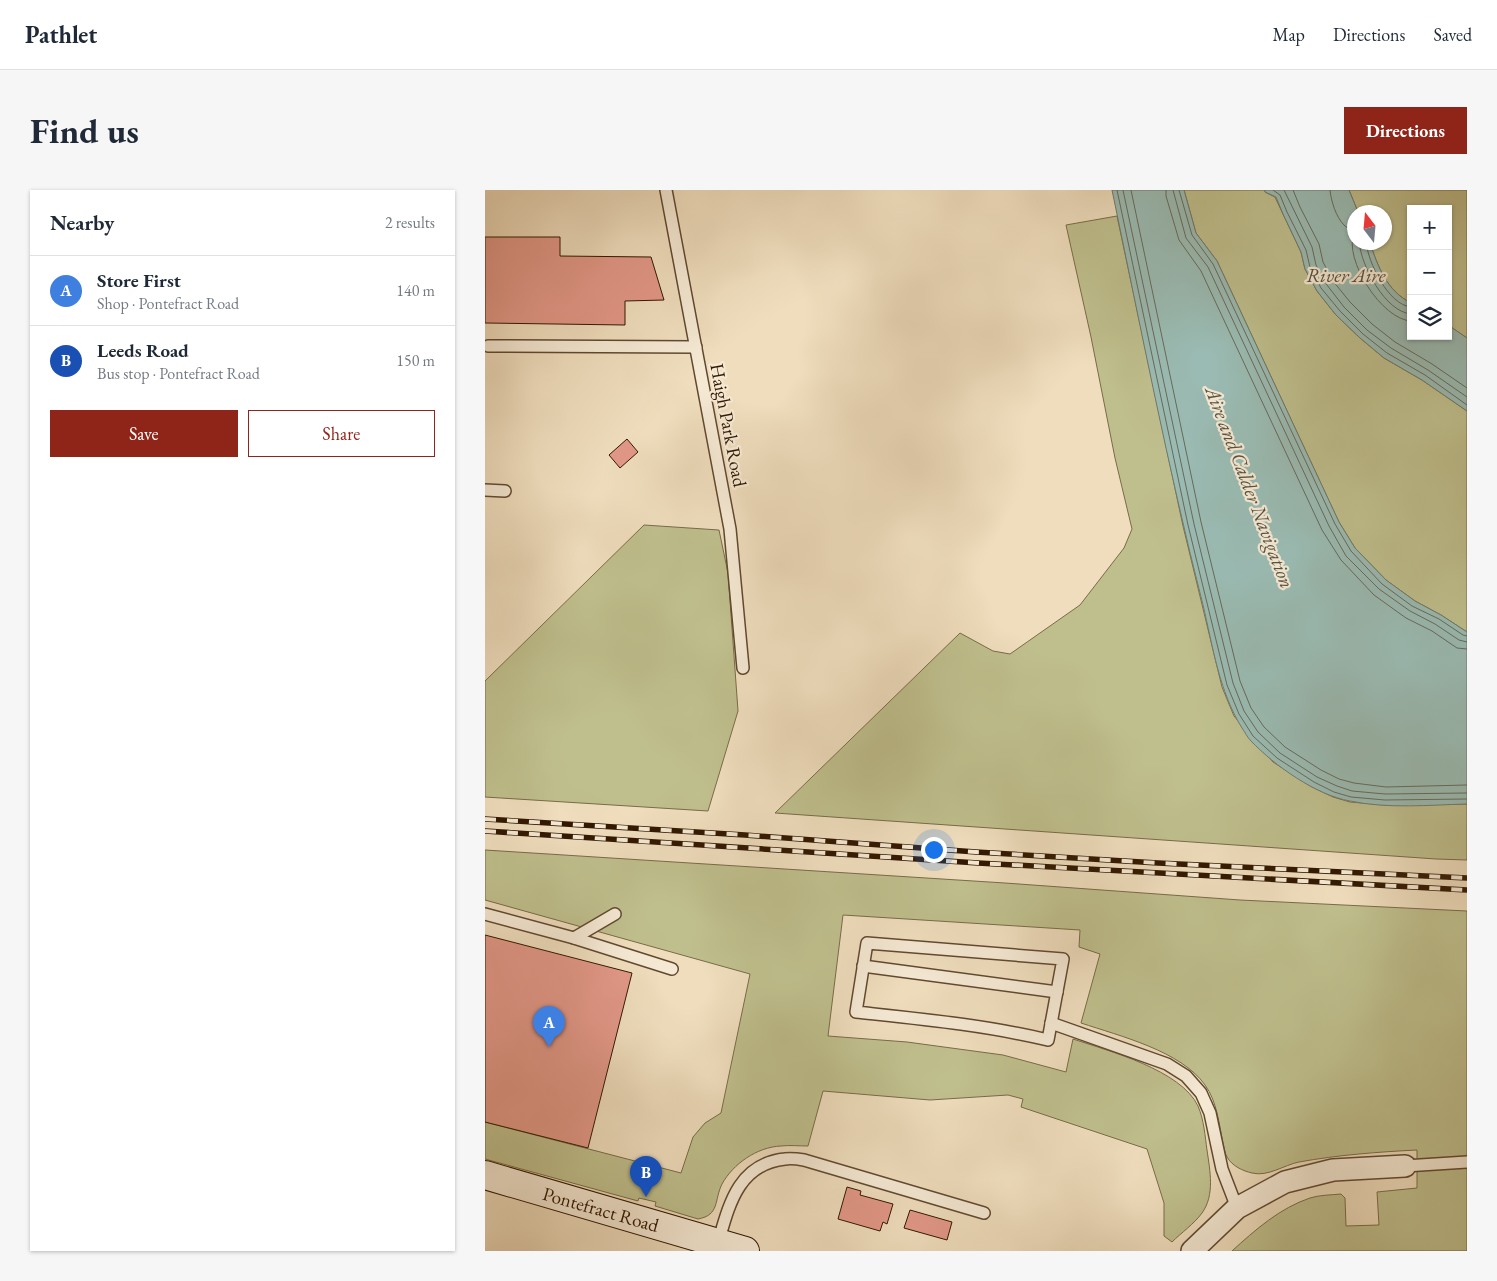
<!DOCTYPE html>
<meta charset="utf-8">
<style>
:root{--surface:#fff;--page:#f6f6f7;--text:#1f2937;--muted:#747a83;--line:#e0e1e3;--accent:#8f2418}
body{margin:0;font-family:"EB Garamond",serif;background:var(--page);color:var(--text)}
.controls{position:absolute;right:15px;top:15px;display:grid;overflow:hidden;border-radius:0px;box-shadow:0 1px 4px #0004}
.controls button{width:45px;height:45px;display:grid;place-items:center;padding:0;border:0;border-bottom:1px solid var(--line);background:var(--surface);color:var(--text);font:25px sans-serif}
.compass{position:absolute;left:862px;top:15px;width:45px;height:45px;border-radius:50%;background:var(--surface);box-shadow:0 1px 4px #0004;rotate:344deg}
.you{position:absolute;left:448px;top:659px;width:18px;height:18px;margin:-12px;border:4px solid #fff;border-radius:50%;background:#1a73e8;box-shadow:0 0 0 8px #1a73e833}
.badge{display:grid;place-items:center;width:32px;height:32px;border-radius:50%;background:var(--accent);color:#fff;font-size:16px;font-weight:700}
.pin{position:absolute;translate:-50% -41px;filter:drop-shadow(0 1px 2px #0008)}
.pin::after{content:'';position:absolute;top:26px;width:18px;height:15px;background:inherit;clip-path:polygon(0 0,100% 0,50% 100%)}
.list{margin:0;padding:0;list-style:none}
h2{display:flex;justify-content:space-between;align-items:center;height:65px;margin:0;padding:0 20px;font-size:21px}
h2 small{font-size:16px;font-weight:400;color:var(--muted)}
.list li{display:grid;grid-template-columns:32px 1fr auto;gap:15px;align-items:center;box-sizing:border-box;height:70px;padding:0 20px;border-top:1px solid var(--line)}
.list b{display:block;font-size:19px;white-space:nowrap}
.list p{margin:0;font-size:16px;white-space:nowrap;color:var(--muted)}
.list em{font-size:16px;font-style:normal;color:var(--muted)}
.actions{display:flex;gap:10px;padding:15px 20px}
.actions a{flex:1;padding:11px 0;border:1px solid var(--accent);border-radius:0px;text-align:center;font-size:18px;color:var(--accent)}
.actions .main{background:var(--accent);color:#fff}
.icon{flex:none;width:28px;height:28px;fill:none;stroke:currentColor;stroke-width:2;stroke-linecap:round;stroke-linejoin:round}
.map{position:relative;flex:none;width:982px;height:1061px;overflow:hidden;border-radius:0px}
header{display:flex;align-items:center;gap:30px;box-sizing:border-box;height:70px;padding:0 25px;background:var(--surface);border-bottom:1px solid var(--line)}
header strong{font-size:24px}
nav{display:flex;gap:28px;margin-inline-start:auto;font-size:18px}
.intro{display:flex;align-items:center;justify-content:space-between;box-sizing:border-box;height:120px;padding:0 30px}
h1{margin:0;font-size:35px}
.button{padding:12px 22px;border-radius:0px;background:var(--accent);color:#fff;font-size:18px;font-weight:700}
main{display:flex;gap:30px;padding:0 30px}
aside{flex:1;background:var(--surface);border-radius:0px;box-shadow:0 1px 4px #0004}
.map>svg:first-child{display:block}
.green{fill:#bfbf8d;stroke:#786c47}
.water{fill:#9abbb3;stroke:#707a6c}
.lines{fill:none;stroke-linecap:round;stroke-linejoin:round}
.shore{stroke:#666a5a;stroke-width:1}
.building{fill:#e29888;stroke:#321801}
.service-casing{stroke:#614930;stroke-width:14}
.minor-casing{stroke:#614930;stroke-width:24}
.secondary-casing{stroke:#321801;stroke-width:30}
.service{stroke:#f5e9d4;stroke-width:11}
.minor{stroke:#f5e9d4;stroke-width:21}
.secondary{stroke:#f5e9d4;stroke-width:28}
.rail-casing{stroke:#321801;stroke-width:5.5}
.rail{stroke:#f5e9d4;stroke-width:4;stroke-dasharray:11;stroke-linecap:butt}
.labels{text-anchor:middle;stroke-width:4.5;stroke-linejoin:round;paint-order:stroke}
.street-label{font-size:19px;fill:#321801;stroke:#f5e9d4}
.water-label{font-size:20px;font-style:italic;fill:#56513f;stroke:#f5e9d4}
</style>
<header>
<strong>Pathlet</strong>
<nav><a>Map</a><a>Directions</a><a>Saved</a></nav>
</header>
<div class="intro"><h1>Find us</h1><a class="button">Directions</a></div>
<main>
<aside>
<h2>Nearby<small>2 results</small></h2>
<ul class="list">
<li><span class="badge" style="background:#3f7fe0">A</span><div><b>Store First</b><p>Shop · Pontefract Road</p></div><em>140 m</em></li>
<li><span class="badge" style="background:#1a4fb4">B</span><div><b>Leeds Road</b><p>Bus stop · Pontefract Road</p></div><em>150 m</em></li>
</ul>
<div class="actions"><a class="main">Save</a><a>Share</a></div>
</aside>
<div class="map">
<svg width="982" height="1061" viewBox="0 0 982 1061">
<rect width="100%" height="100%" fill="#efddbd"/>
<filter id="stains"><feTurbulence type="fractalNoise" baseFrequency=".004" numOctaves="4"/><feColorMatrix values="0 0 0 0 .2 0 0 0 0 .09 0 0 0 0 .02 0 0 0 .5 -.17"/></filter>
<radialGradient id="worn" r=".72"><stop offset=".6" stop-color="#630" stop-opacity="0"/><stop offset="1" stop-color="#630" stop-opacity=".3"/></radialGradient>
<!-- green -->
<g class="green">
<polygon points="699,0 780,0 780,2 790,7 798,24 816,62 820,79 832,101 851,125 875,148 899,168 937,190 982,221 982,442 956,425 930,411 901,390 870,358 854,332 732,71 711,43"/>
<path d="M864 0H982V148L963 135V19H926V113C902 101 893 77 885 53L899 52V22H873Z"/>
<polygon points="632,26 698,336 737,497 749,526 788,572 827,597 848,607 865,612 900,615 982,614 982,670 951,669 290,623 475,443 508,461 525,464 595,415 639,358 647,339 630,268 606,147 581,35"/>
<polygon points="159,335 234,340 243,383 253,521 223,621 0,607 0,491"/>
<path d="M0 660 520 693 755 710 982 721V1061H747C770 1040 795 1018 825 1008 834 1005 846 1005 856 1004L860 1008 861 1036 894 1035 892 1002 932 998V960C892 962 853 965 814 972 799 975 783 987 767 983 758 981 747 976 742 967 740 964 739 957 738 953 734 934 732 911 720 895 696 861 635 846 596 833L615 764 594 757 595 740 358 725 343 846 422 852 518 865 581 882 588 849C624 861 696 880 713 916 719 930 720 946 722 960 725 981 730 1005 717 1023 709 1034 696 1043 687 1052L679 1046V1013L662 959 536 917 538 909 523 905 445 910 338 901 323 956C314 956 305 955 296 956 272 957 248 974 237 994 229 1010 235 1025 213 1029L170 1016 171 1012 154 1008 153 1011 0 969V932L196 983 208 947 220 933 236 923 265 784 0 710Z"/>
</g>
<!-- water -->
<g class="water">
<path d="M627 0H699L711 43 732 71 854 332 870 358 901 390 930 411 956 425 982 442V614C944 615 903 619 865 611 831 605 790 576 766 551 762 547 760 542 757 538 734 501 728 457 718 415 683 278 656 139 627 0Z"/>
<path d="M780 0H864L873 22H869V52L885 53C893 77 902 101 926 113V146H963V135L982 148V221L937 190 899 168 875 148 851 125 832 101 820 79 816 62 798 24 791 7 780 2Z"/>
</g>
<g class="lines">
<!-- shore -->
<g class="shore">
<polyline points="632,0 703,335 742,495 754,524 768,546 792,568 829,592 849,602 866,607 900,610 982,609"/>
<polyline points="638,0 709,334 748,493 759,521 773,542 795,563 832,587 852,596 867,601 900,604 982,603"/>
<polyline points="646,0 716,332 755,491 766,518 779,537 800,557 836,580 854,589 869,593 901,597 982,595"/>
<polyline points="681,0 681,6 694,50 716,81 837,340 856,370 889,405 921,428 947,441 972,458 982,459"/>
<polyline points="688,0 701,48 723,77 844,336 861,366 894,399 925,421 950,434 974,450 982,452"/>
<polyline points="694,0 707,45 728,74 850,334 866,361 897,394 927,416 954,429 978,445 982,446"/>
<polyline points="788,0 795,5 802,22 821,60 825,77 836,98 855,121 878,144 902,163 940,185 982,215"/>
<polyline points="799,0 827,57 831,75 842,95 859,117 882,140 906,158 943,180 982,207"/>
<polyline points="808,0 815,17 834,54 838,72 848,91 865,112 887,134 910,152 947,174 982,198"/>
<path d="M845 0C846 11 851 27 859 35 862 38 866 40 869 42"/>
<path d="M869 43C858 69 897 130 926 131"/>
<path d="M874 52C876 75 900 122 926 124"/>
<path d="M881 52C883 72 903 115 926 117"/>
</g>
</g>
<!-- building -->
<g class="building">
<polygon points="0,47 75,47 75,66 166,67 179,110 140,111 140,135 0,133"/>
<polygon points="142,249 153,262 135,278 124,265"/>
<polygon points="0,745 147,783 103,958 0,932"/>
<polygon points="362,997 376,1001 375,1005 408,1014 402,1034 398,1032 395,1041 353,1029"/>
<polygon points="425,1020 467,1032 462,1050 419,1038"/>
</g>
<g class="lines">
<!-- service casing -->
<g class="service-casing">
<g id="service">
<polyline points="181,0 245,339 258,478"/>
<polyline points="3,156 211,157"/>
<polyline points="0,300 20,301"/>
<polyline points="0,724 89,748 187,779"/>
<polyline points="89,748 130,724"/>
<path d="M382 753 578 769 563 850C500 835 436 829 371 822Z"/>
<polyline points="378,776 572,802"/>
<polyline points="566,833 682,874 701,886 716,903 725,923 737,979 752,1018"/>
<polyline points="920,976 982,972"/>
<path d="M233 1053C244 1015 253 974 300 969 306 968 313 969 319 970L499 1023"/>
</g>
</g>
<!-- minor casing -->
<g class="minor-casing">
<polyline id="minor" points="707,1061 752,1018 800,992 848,980 920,976"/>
</g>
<!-- secondary casing -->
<g class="secondary-casing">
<polyline id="secondary" points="0,985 260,1061"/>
</g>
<!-- service -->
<use href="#service" class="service"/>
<!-- minor -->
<use href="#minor" class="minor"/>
<!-- secondary -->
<use href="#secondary" class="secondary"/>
<!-- rail casing -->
<g class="rail-casing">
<g id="rail">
<polyline points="0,629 260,645 491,662 673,673 982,688"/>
<polyline points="0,641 493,673 982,700"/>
</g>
</g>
<!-- rail -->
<use href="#rail" class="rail"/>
</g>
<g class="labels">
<!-- street labels -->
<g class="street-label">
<text transform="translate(244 235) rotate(79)" y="7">Haigh Park Road</text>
<text transform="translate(116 1019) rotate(16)" y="7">Pontefract Road</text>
</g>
<!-- water labels -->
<g class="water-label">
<text x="861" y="92">River Aire</text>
<text transform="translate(765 297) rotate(69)" y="7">Aire and Calder Navigation</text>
</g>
</g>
<rect width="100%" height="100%" filter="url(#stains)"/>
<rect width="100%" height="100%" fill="url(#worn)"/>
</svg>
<div class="controls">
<button>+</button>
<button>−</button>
<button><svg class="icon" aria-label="layers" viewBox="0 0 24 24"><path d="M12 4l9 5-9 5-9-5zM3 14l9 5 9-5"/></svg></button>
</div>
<svg class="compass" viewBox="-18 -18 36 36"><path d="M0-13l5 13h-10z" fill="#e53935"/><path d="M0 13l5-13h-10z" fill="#747a83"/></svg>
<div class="you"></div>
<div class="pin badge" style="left:64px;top:857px;background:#3f7fe0">A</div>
<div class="pin badge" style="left:161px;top:1007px;background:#1a4fb4">B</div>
</div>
</main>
